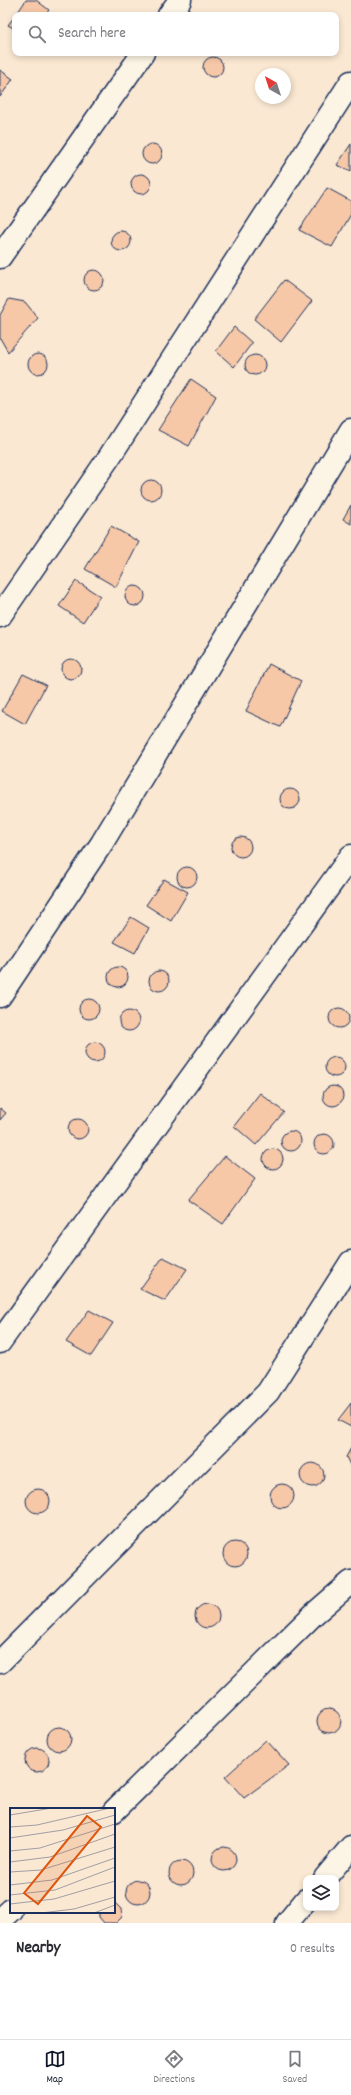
<!DOCTYPE html>
<style>
:root{--surface:#fff;--page:#f2f2f3;--text:#2b2b33;--muted:#7c7c81;--line:#e1e1e2;--accent:#111827}
body{margin:0;font-family:Dekko,sans-serif;background:var(--page);color:var(--text)}
.controls{position:absolute;right:12px;bottom:12px;display:grid;overflow:hidden;border-radius:8px;box-shadow:0 2px 6px #0003}
.controls button{width:36px;height:36px;display:grid;place-items:center;padding:0;border:0;border-bottom:1px solid var(--line);background:var(--surface);color:var(--text);font:20px sans-serif}
.compass{position:absolute;left:255px;top:68px;width:36px;height:36px;border-radius:50%;background:var(--surface);box-shadow:0 2px 6px #0003;rotate:321deg}
.list{margin:0;padding:0;list-style:none}
h2{display:flex;justify-content:space-between;align-items:center;height:52px;margin:0;padding:0 16px;font-size:17px}
h2 small{font-size:13px;font-weight:400;color:var(--muted)}
.icon{flex:none;width:22px;height:22px;fill:none;stroke:currentColor;stroke-width:2;stroke-linecap:round;stroke-linejoin:round}
.map{position:relative;flex:none;width:351px;height:1923px;overflow:hidden}
.search{position:absolute;background:var(--surface);box-shadow:0 2px 6px #0003;left:12px;right:12px;top:12px;height:44px;display:flex;align-items:center;gap:10px;box-sizing:border-box;padding:0 14px;border-radius:8px;color:var(--muted);font-size:15px}
.sheet{height:116px;background:var(--surface)}
nav{display:flex;justify-content:space-around;align-items:center;box-sizing:border-box;height:56px;border-top:1px solid var(--line);background:var(--surface);font-size:11px;color:var(--muted)}
nav a{display:grid;justify-items:center;gap:2px}
nav .on{color:var(--accent)}
.map>svg:first-child{display:block}
.building{fill:#f7c8a7;stroke:#1b2f5e}
.lines{fill:none;stroke-linecap:round;stroke-linejoin:round}
.minor-casing{stroke:#1b2f5e;stroke-width:25}
.minor{stroke:#fcf5e5;stroke-width:22}
.inset-road{fill:none;stroke:#a19ea4;stroke-width:1}
.view{fill:#de5710;fill-opacity:0.15;stroke:#de5710;stroke-width:2}
.inset-edge{fill:none;stroke:#1b2f5e;stroke-width:2}
</style>
<div class="map">
<svg width="351" height="1923" viewBox="0 0 351 1923">
<rect width="100%" height="100%" fill="#fae8d2"/>
<filter id="ink" filterUnits="userSpaceOnUse"><feTurbulence type="fractalNoise" baseFrequency=".025" numOctaves="2"/><feDisplacementMap in="SourceGraphic" scale="8" xChannelSelector="R" yChannelSelector="G"/><feConvolveMatrix kernelMatrix="1 2 1 2 8 2 1 2 1" color-interpolation-filters="sRGB"/></filter>
<g filter="url(#ink)">
<!-- building -->
<g class="building">
<polygon points="26,0 36,0 49,10 45,15 16,15"/>
<polygon points="15,16 15,29 8,25"/>
<circle cx="213" cy="67" r="10"/>
<polygon points="0,70 13,79 0,97"/>
<polygon points="351,144 351,171 337,165"/>
<circle cx="152" cy="154" r="10"/>
<circle cx="141" cy="184" r="10"/>
<polygon points="327,188 351,201 351,214 332,247 299,230"/>
<circle cx="121" cy="241" r="10"/>
<circle cx="94" cy="280" r="10"/>
<polygon points="284,280 312,301 281,342 254,319"/>
<polygon points="9,299 25,302 38,318 8,352 0,338 0,315"/>
<polygon points="234,327 252,343 234,367 216,351"/>
<circle cx="38" cy="364" r="10"/>
<circle cx="255" cy="365" r="10"/>
<polygon points="191,379 216,396 189,446 158,430"/>
<circle cx="151" cy="490" r="10"/>
<polygon points="351,505 351,524 343,519"/>
<polygon points="111,526 139,542 116,587 85,569"/>
<polygon points="76,581 100,596 83,622 59,606"/>
<circle cx="135" cy="596" r="10"/>
<circle cx="71" cy="669" r="10"/>
<polygon points="269,664 301,681 280,727 246,711"/>
<polygon points="23,674 46,685 25,724 2,711"/>
<circle cx="290" cy="799" r="10"/>
<circle cx="241" cy="847" r="10"/>
<circle cx="187" cy="877" r="10"/>
<polygon points="164,879 188,892 171,921 146,905"/>
<polygon points="131,917 149,928 135,953 114,942"/>
<circle cx="118" cy="977" r="10"/>
<circle cx="159" cy="981" r="10"/>
<circle cx="89" cy="1009" r="10"/>
<circle cx="339" cy="1018" r="10"/>
<circle cx="129" cy="1021" r="10"/>
<circle cx="95" cy="1052" r="10"/>
<circle cx="335" cy="1067" r="10"/>
<circle cx="333" cy="1096" r="10"/>
<polygon points="260,1093 284,1112 256,1145 234,1126"/>
<polygon points="0,1108 6,1113 0,1120"/>
<circle cx="78" cy="1129" r="10"/>
<circle cx="291" cy="1141" r="10"/>
<circle cx="324" cy="1144" r="10"/>
<circle cx="273" cy="1159" r="10"/>
<polygon points="225,1156 255,1179 223,1224 188,1200"/>
<polygon points="163,1257 187,1269 165,1301 140,1289"/>
<polygon points="89,1310 113,1323 91,1356 66,1342"/>
<polygon points="351,1403 351,1427 338,1420"/>
<polygon points="351,1448 351,1467 346,1457"/>
<circle cx="312" cy="1475" r="12"/>
<circle cx="282" cy="1496" r="12"/>
<circle cx="38" cy="1501" r="12"/>
<circle cx="235" cy="1554" r="12"/>
<circle cx="207" cy="1616" r="12"/>
<circle cx="329" cy="1721" r="12"/>
<circle cx="59" cy="1739" r="12"/>
<polygon points="266,1740 289,1765 244,1798 225,1777"/>
<circle cx="37" cy="1760" r="12"/>
<circle cx="224" cy="1859" r="12"/>
<circle cx="181" cy="1873" r="12"/>
<circle cx="138" cy="1892" r="12"/>
<polygon points="114,1902 121,1909 122,1917 116,1923 104,1923 99,1917 99,1912 114,1912"/>
</g>
<g class="lines">
<!-- minor casing -->
<g class="minor-casing">
<g id="minor">
<polyline points="169,15 180,0"/>
<polyline points="0,257 143,53"/>
<polyline points="0,616 110,456 351,82"/>
<polyline points="0,996 102,843 351,430"/>
<polyline points="0,1342 351,856"/>
<polyline points="0,1662 268,1392 351,1262"/>
<polyline points="114,1811 314,1614 351,1582"/>
<polyline points="325,1878 351,1847"/>
<polyline points="0,1920 11,1910"/>
<polyline points="287,1923 306,1900"/>
</g>
</g>
<!-- minor -->
<use href="#minor" class="minor"/>
</g>
</g>
<!-- overview -->
<g transform="translate(10 1808)">
<rect width="105" height="105" fill="#fae8d2"/>
<path class="inset-road" d="M0 7 42 0M0 19 27 17 100 0M0 30 53 22 105 7M0 43 30 40 105 16M0 54 40 49 105 26M0 64 31 62 105 39M0 77 42 72 105 50M0 87 45 82 105 59M0 96 44 91 105 73M31 105 64 101 105 89M84 105 105 97"/>
<path class="view" d="M77 8 91 19 28 96 14 85Z"/>
<rect width="105" height="105" class="inset-edge"/>
</g>
</svg>
<div class="controls">
<button><svg class="icon" aria-label="layers" viewBox="0 0 24 24"><path d="M12 4l9 5-9 5-9-5zM3 14l9 5 9-5"/></svg></button>
</div>
<svg class="compass" viewBox="-18 -18 36 36"><path d="M0-13l5 13h-10z" fill="#e53935"/><path d="M0 13l5-13h-10z" fill="#7c7c81"/></svg>
<div class="search"><svg class="icon" aria-label="search" viewBox="0 0 24 24"><circle cx="10" cy="10" r="6"/><path d="M15 15l6 6"/></svg>Search here</div>
</div>
<section class="sheet">
<h2>Nearby<small>0 results</small></h2>
<ul class="list">
</ul>
</section>
<nav>
<a class="on"><svg class="icon" aria-label="map" viewBox="0 0 24 24"><path d="M3 6l6-2 6 2 6-2v14l-6 2-6-2-6 2zM9 4v14M15 6v14"/></svg>Map</a>
<a><svg class="icon" aria-label="directions" viewBox="0 0 24 24"><path d="M12 3l9 9-9 9-9-9zM9 14v-3h6M13 9l2 2-2 2"/></svg>Directions</a>
<a><svg class="icon" aria-label="saved" viewBox="0 0 24 24"><path d="M7 4h10v16l-5-4-5 4z"/></svg>Saved</a>
</nav>
